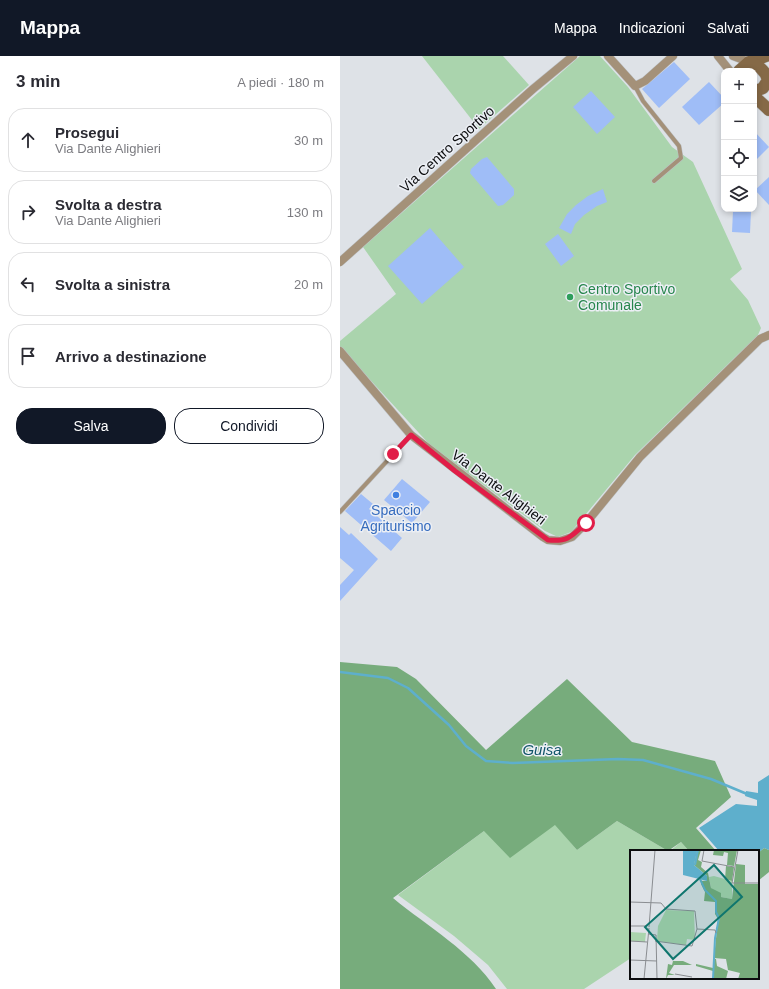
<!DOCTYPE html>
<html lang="it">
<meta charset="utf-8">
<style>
:root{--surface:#fff;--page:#f2f2f3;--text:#2b2b33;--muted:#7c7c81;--line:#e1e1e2;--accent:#111827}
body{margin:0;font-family:Helvetica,sans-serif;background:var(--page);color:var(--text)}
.controls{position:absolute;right:12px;top:12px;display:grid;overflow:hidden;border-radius:8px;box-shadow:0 2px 6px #0003}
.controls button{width:36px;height:36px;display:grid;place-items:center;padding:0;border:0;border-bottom:1px solid var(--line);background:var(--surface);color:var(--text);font:20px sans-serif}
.stop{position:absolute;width:12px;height:12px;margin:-9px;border:3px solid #e11d48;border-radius:50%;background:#fff}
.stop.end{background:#e11d48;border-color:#fff;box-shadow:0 1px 4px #0008}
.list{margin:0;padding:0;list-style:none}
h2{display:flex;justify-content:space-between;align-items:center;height:52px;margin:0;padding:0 16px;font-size:17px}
h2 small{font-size:13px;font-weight:400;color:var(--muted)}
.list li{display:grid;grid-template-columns:26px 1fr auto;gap:12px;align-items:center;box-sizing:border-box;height:64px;margin:0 8px 8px;padding:0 8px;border:1px solid var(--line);border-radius:16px}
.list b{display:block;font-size:15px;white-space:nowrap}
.list p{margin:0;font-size:13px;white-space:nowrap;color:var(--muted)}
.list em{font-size:13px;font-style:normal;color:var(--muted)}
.actions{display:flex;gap:8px;padding:12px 16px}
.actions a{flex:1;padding:9px 0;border:1px solid var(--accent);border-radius:16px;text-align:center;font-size:14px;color:var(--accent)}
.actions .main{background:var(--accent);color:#fff}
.icon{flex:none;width:22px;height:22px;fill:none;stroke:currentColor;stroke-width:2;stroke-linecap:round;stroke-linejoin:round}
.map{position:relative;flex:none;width:429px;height:933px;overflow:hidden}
header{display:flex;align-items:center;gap:24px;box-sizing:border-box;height:56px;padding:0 20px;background:var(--accent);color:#fff}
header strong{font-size:19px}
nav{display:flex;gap:22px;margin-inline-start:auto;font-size:14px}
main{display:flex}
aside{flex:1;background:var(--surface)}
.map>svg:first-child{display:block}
.green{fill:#aad4ad}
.forest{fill:#77ac7c}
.water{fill:#5eafcc}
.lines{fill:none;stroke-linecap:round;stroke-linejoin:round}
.stream{stroke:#5eafcc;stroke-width:2.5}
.building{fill:#9fbdf7}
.lane-casing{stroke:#bcc0c4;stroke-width:5}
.street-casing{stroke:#bcc0c4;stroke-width:9}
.secondary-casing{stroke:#bcc0c4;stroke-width:13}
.lane{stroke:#a49179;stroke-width:4}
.street{stroke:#a49179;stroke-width:8}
.secondary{stroke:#856947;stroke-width:12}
.route{stroke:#e11d48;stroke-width:5}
.leisure-dot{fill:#2e9e5b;stroke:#eceff5;stroke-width:1.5}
.shop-dot{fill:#3f7fe0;stroke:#eceff5;stroke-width:1.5}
.labels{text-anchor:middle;stroke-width:3;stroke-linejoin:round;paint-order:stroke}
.street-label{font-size:14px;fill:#0c0d0f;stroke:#eceff5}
.leisure-label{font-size:14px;fill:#27864d;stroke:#eceff5;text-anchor:start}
.shop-label{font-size:14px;fill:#366cbe;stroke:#eceff5}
.water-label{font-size:15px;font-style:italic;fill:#115569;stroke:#eceff5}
.inset-river{fill:none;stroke:#5eafcc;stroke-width:2}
.inset-road{fill:none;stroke:#8a8d91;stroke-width:1}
.view{fill:#0f766e;fill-opacity:0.15;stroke:#0f766e;stroke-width:2}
.inset-edge{fill:none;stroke:#0c0d0f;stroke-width:2}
</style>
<header>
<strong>Mappa</strong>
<nav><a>Mappa</a><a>Indicazioni</a><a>Salvati</a></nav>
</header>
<main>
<aside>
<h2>3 min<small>A piedi · 180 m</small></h2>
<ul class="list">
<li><svg class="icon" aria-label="ahead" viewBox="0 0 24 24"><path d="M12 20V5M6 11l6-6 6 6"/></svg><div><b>Prosegui</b><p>Via Dante Alighieri</p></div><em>30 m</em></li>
<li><svg class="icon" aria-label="right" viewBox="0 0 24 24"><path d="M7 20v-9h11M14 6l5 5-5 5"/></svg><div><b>Svolta a destra</b><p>Via Dante Alighieri</p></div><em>130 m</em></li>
<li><svg class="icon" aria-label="left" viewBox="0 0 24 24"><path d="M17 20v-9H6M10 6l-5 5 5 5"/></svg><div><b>Svolta a sinistra</b></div><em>20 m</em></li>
<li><svg class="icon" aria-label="arrive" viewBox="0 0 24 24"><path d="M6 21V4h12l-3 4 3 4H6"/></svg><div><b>Arrivo a destinazione</b></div></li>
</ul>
<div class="actions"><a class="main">Salva</a><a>Condividi</a></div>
</aside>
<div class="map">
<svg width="429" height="933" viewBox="0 0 429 933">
<rect width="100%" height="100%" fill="#dee2e7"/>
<!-- green -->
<g class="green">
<polygon points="82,0 163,0 189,29 139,73"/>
<polygon points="240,0 260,0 288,31 332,91 353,106 402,213 390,223 408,244 421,272 418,279 295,399 231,476 218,481 205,475 90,389 0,291 0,285 56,238 23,191"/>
<polygon points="277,765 328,795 291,795 291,902 244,933 167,933 148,909 114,880 58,839 144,775 216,769 237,794"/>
<polygon points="341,786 349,795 330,795"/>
</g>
<!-- forest -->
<g class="forest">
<path d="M0 606 57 611 76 623 146 694 227 623 292 686 375 705 391 741 356 772 376 795H349L341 786 328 795 277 765 237 794 215 769 170 802 144 775 53 842C88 871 131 895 156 933H0Z"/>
<polygon points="424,792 429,794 429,816 418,825 418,797"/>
</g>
<!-- water -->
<polygon class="water" points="429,719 429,794 424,792 418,797 418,795 379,795 359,772 396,748 417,750 417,744 405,740 406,735 418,737 418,726"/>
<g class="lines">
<!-- stream -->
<polyline class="stream" points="0,616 48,622 68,632 109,669 126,690 146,705 173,707 278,703 303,704 371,723 407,738"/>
</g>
<!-- building -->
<g class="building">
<polygon points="334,6 350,23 319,52 302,33"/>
<polygon points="369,26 384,42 384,47 359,69 342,51"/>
<polygon points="251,35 275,61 257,78 233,51"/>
<polygon points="414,75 429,91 414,106"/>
<polygon points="147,101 174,133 174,139 163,149 158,150 130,117 131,113 142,103"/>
<polygon points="429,121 429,149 415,134"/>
<polygon points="263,133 267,146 257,150 244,159 235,168 231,178 219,172 227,158 236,149 248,140"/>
<polygon points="393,155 411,155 410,177 392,176"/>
<polygon points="90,172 124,211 82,248 48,210"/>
<polygon points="218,178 234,200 221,210 205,188"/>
<polygon points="62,423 90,446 72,467 44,444"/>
<polygon points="21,438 33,448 29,453 62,482 51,495 5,455"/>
<polygon points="0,471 9,479 11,477 38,503 0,545 0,529 14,514 0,502"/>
</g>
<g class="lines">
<!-- lane casing -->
<g class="lane-casing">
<g id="lane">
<polyline points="295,30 303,45 339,90 341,102 314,125"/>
<polyline points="0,456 71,379"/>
</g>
</g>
<!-- street casing -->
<g class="street-casing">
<g id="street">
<polyline points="268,0 295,30 305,25 333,0"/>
<polyline points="378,0 390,15"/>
<polyline points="393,0 409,6"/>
<polyline points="0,206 193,33 233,0"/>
<polyline points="0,295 71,379 203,481 208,484 220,485 232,481 246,467 300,401 420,283 429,279"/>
</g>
</g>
<!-- secondary casing -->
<g class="secondary-casing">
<g id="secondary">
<polyline points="411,6 426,0"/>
<path d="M399 15 409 6C417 8 426 15 428 24L423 32 414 36"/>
<polyline points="414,40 429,54"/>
</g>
</g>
<!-- lane -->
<use href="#lane" class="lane"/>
<!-- street -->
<use href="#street" class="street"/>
<!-- secondary -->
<use href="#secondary" class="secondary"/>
</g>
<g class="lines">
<!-- route -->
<path class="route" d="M53 398 71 379 115 415 208 484C228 486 232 480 246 467"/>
</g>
<!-- markers -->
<circle class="leisure-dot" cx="230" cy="241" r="4"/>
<circle class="shop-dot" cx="56" cy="439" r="4"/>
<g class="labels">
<!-- street labels -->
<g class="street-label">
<text transform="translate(107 93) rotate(-42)" y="5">Via Centro Sportivo</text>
<text transform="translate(159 431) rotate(37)" y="5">Via Dante Alighieri</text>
</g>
<!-- leisure labels -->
<g class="leisure-label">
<text x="238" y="238">Centro Sportivo<tspan x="238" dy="16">Comunale</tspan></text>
</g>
<!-- shop labels -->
<g class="shop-label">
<text x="56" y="459">Spaccio<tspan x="56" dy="16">Agriturismo</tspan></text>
</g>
<!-- water labels -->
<g class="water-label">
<text x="202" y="699">Guisa</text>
</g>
</g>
<!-- overview -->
<g transform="translate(290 794)">
<rect width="129" height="129" fill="#dee2e7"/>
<path d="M84 26 102 31V49L91 47 81 38 79 27ZM36 60 64 61 65 90 57 89 56 95 27 91 28 76ZM0 82 16 83 15 92 0 91Z" fill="#aad4ad"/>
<path d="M67 0H71L68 10 72 12 71 17 78 23 81 38 91 43V47L102 49 106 14 115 15V34H129V129H108L110 123 98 120 96 109 84 108 88 69 85 64V52L74 51 75 42 71 34 72 31H77V26L64 15ZM84 0H107L104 16 97 15 98 3 94 2 93 6 83 5ZM96 16 104 17 102 31 95 29ZM84 109H86L87 116 98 121 96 129H83V121L66 116V114L83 118ZM43 111H53L62 115H44L39 123 45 125H38L36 129 38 114 42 115Z" fill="#77ac7c"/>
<path d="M53 1H67L64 15 77 26V31L53 25Z" fill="#5eafcc"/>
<path class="inset-river" d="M65 15 68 0M70 29 75 40 86 51V62L89 68 85 88 83 129"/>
<path class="inset-road" d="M74 0 72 11 104 17M108 0 102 33H129M0 52 31 53 36 59 65 61 67 79 62 96 25 91M0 76H17M19 77 25 0M67 79 85 80 86 83M18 84 26 85 27 129M0 91 17 92M0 110 27 111M45 124 62 127M14 129 19 78"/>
<path class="view" d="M84 15 112 47 43 109 15 77Z"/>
<rect width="129" height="129" class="inset-edge"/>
</g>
</svg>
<div class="controls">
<button>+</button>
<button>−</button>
<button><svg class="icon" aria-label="locate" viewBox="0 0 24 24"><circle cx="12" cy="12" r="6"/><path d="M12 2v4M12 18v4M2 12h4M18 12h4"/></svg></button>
<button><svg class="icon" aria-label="layers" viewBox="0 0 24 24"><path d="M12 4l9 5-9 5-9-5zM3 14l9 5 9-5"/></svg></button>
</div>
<div class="stop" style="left:246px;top:467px"></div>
<div class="stop end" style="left:53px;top:398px"></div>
</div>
</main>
